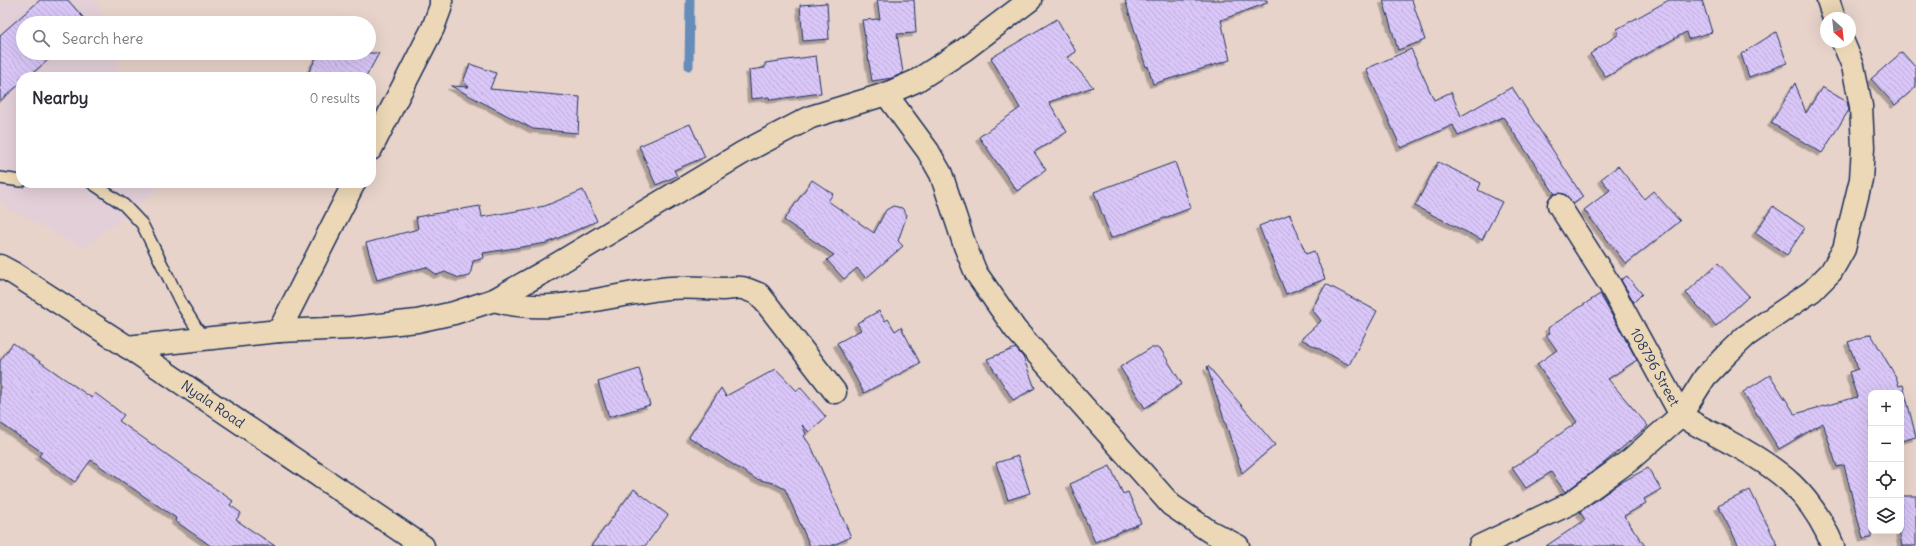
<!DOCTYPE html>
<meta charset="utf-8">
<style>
:root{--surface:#fff;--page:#f7f7f7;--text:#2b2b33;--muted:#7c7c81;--line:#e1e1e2}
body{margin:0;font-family:Delius,sans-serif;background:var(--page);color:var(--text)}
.controls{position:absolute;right:12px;bottom:12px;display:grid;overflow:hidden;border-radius:8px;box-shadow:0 4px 16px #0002}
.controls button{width:36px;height:36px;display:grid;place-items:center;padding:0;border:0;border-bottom:1px solid var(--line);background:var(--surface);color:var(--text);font:20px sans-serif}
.compass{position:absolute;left:1820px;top:12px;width:36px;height:36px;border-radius:50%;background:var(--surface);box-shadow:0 4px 16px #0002;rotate:153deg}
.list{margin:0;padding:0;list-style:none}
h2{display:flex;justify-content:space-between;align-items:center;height:52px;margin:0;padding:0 16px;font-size:17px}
h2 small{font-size:13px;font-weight:400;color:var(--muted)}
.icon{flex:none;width:22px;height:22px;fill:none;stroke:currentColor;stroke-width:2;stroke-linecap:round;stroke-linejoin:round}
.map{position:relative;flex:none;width:1916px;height:546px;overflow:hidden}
.search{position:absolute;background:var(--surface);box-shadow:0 4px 16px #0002;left:16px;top:16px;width:360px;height:44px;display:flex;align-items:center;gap:10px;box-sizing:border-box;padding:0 14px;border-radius:22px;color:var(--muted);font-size:15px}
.panel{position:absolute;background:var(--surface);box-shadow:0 4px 16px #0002;left:16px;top:72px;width:360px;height:116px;border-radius:16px}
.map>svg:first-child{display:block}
.built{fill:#e3cfd8}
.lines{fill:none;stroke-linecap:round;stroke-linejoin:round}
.stream{stroke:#668cb9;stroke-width:9}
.building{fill:url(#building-back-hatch);stroke:#1b2f5e;filter:url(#shadow)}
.lane-casing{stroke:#1b2f5e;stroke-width:14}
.street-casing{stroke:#1b2f5e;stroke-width:25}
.secondary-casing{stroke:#1b2f5e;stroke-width:25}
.lane{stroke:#ecd8b6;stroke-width:11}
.street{stroke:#ecd8b6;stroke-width:22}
.secondary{stroke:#ecd8b6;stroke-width:22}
.labels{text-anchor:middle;stroke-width:3;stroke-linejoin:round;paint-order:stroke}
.street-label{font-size:14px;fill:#1b2f5e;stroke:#ecd8b6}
</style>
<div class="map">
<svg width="1916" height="546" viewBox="0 0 1916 546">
<defs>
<pattern id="building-back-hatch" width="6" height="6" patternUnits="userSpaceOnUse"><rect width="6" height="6" fill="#dac7f8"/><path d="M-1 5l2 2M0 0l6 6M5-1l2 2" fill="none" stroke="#baabd7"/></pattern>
<filter id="shadow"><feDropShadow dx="-3.5" dy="3.5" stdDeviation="0" flood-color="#0004"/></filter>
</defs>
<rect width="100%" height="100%" fill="#e7d3ca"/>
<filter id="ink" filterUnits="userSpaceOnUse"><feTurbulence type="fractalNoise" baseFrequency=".025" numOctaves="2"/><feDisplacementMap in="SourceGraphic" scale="8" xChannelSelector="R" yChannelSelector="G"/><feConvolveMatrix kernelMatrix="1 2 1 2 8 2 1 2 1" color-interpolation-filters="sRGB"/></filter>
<g filter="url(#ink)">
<!-- built -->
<polygon class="built" points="0,0 97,0 104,23 23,23 23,53 114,53 121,77 21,77 21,183 155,183 157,191 83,248 0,204"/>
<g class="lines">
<!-- stream -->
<polyline class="stream" points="689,66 690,0"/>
</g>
<!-- building -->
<g class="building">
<polygon points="40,0 68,0 88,23 23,23 23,53 56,53 28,77 21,77 21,83 0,101 0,35"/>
<polygon points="877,0 914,0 916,33 897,34 903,73 892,78 872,81 862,20 880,19"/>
<polygon points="1125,0 1267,0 1267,3 1221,20 1230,60 1153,84 1148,66 1146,67"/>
<polygon points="1383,0 1412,0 1425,40 1398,50"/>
<polygon points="1669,0 1702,0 1712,32 1688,39 1686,32 1606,77 1590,54 1619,34 1617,29"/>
<polygon points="827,3 829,39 803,41 800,5"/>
<polygon points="1057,19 1076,52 1067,57 1093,87 1049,102 1067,132 1034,152 1046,170 1017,191 979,137 1020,108 991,58"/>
<polygon points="1776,32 1787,63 1749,77 1741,54"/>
<polygon points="1411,49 1434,100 1451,92 1461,116 1512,87 1583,197 1573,204 1565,194 1555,194 1503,117 1458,136 1453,125 1401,148 1366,69"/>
<polygon points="1902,52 1916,68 1916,87 1895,105 1871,79"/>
<polygon points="319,53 379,53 366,77 306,77"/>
<polygon points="816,56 821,93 770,100 769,97 751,99 749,70 765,68 765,63"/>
<polygon points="470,64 496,73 490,89 580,97 578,133 533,129 451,86 469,87 463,82"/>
<polygon points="1795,83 1806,113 1822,87 1847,102 1849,110 1822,153 1771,123"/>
<polygon points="690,124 705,157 674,170 677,176 656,185 639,146"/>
<polygon points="1175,162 1191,208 1111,238 1094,192"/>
<polygon points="1438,162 1481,183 1478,190 1502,202 1482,240 1415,206"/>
<polygon points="1618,166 1644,199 1653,191 1680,221 1626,264 1584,210 1610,190 1601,179"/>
<polygon points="812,180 833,194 828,201 874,233 886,210 893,206 902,208 907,215 898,241 903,246 866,278 857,268 844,279 827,260 834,255 784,220"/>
<polygon points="583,190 597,221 547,243 483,253 484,258 473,261 470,276 459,278 445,272 437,275 426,267 377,280 366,243 418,229 416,217 480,206 482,217 545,206"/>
<polygon points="1773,206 1805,228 1787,255 1755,233"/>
<polygon points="1290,214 1306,254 1314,251 1325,279 1286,294 1259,226"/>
<polygon points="1718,263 1749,296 1716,326 1686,293"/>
<polygon points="1627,276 1642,294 1634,302 1621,280"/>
<polygon points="1326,284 1377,311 1349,365 1301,339 1321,321 1312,309"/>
<polygon points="1600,294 1637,360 1608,379 1648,426 1604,463 1565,492 1551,472 1526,488 1512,468 1537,452 1536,451 1577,422 1537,364 1557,350 1546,335 1550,333 1548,328"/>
<polygon points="879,311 885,321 888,319 895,331 901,327 920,363 864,393 837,343 861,330 857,323"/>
<polygon points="1871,334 1896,377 1899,386 1903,385 1916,437 1901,441 1901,393 1871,393 1871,538 1863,539 1844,465 1837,467 1823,423 1779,449 1743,392 1770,375 1795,414 1857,397 1849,372 1858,369 1848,342"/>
<polygon points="13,343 92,398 95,393 124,415 119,421 233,501 230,505 241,513 236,520 275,546 211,546 175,521 176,518 91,460 75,482 39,456 42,452 0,423 0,361"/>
<polygon points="1016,348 1023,357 1035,388 1013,400 987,359"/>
<polygon points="1151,348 1160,348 1182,384 1145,408 1120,367"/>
<polygon points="1208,366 1275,445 1242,473 1207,367"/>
<polygon points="639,369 650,405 609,417 598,382"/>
<polygon points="776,369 797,391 800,387 826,417 809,432 802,425 806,434 804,436 812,448 851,537 831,546 810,546 785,489 773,483 756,479 689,437 721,388 726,396"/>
<polygon points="1018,456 1030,493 1008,500 996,463"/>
<polygon points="1110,466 1123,494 1128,492 1141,523 1095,542 1070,484"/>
<polygon points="1648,468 1661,489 1644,499 1646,503 1624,516 1645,546 1546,546 1585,520 1580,512 1620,483"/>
<polygon points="634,489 668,515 645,546 591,546"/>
<polygon points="1750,490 1778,546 1739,546 1718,506"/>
<polygon points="1901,496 1916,496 1916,546 1902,546 1899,531 1901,531"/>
</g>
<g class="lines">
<!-- lane casing -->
<g class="lane-casing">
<g id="lane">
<polyline points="0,178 21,181"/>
<polyline points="92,183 124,205 142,224 182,305 204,340"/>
</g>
</g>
<!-- street casing -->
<g class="street-casing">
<g id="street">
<polyline points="1828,0 1834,18"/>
<polyline points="886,94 928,151 941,174 965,246 976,273 1015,329 1171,505 1209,531 1238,546"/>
<polyline points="371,149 433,28 441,6 441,0"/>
<path d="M1559 205 1610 285 1681 415C1696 426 1713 433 1729 442 1779 468 1811 493 1833 546"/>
<path d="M494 300C545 316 602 297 653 290 677 286 699 288 723 289 729 289 736 287 742 288 747 289 753 292 759 294L835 392"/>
<polyline points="279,331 354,183"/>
<polyline points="127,347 279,331 351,328 417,321 454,313 494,300 544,272 744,152 811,117 886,94 916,81 964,50 1030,0"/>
<polyline points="1480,546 1571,503 1630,460 1681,415 1705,377 1726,355 1746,336 1812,291 1831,272 1844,249 1861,179 1863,147 1861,106 1853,66 1843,42"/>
</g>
</g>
<!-- secondary casing -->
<g class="secondary-casing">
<polyline id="secondary" points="0,266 13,273 140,355 423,546"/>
</g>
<!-- lane -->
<use href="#lane" class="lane"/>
<!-- street -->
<use href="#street" class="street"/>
<!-- secondary -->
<use href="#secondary" class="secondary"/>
</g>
</g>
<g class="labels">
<!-- street labels -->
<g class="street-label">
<text transform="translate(1655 367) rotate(61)" y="5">108796 Street</text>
<text transform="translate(213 404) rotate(34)" y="5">Nyala Road</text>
</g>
</g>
</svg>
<div class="controls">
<button>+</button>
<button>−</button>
<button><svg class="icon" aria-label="locate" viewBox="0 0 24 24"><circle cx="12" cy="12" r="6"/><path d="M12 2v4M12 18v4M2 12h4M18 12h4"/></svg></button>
<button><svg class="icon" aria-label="layers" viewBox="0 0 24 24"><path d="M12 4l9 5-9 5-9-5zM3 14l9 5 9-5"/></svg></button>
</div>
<svg class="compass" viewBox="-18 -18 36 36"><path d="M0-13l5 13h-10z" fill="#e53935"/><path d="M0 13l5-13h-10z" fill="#7c7c81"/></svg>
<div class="search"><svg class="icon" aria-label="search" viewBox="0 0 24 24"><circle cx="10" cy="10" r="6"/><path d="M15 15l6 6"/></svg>Search here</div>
<section class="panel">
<h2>Nearby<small>0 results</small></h2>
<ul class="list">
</ul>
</section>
</div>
